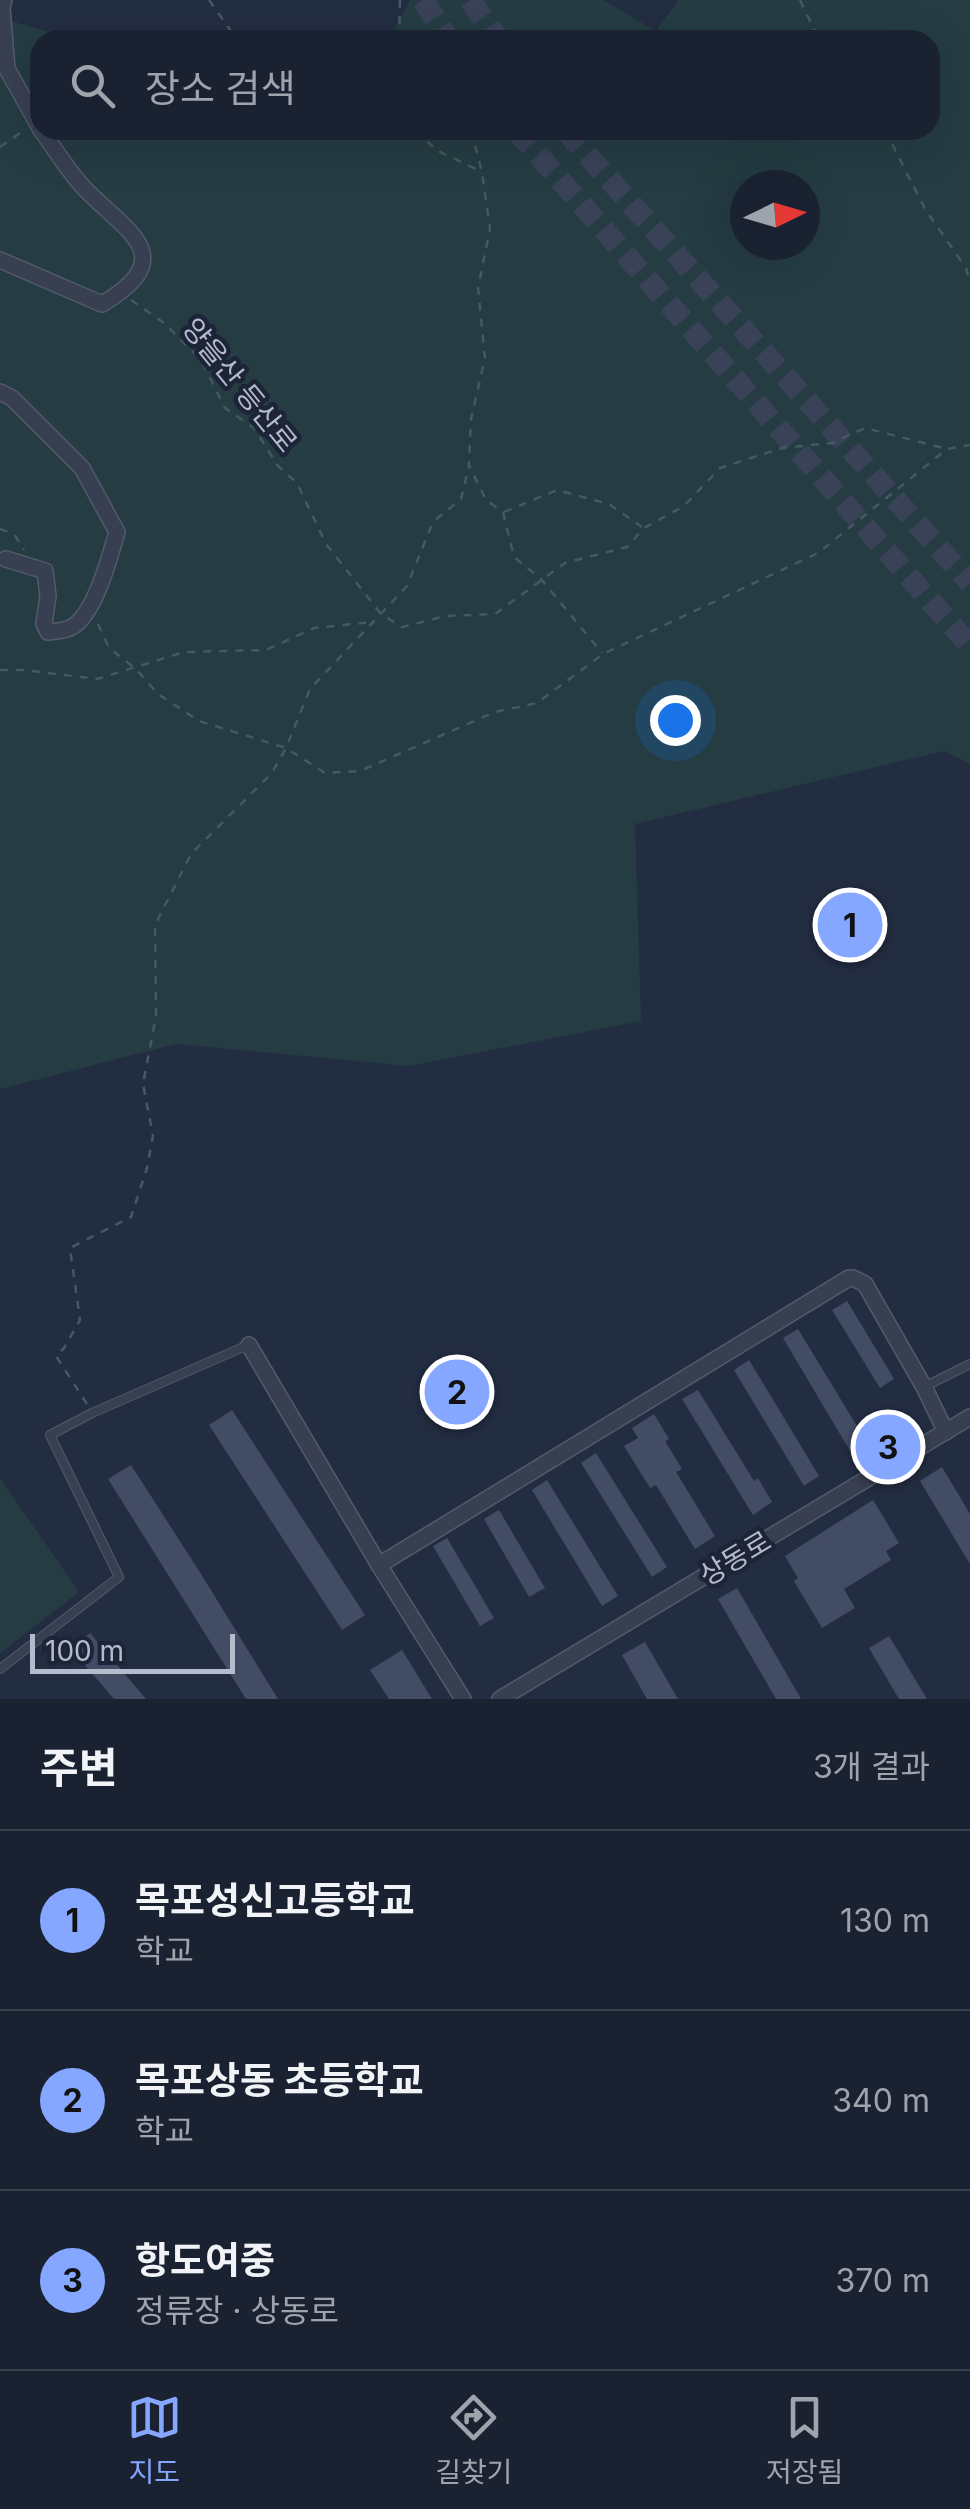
<!DOCTYPE html>
<html lang="ko">
<meta charset="utf-8">
<style>
:root{--surface:#1a2232;--page:#232a3a;--text:#f1f3f6;--muted:#9fa4ac;--line:#383f4d;--accent:#86a7ff}
body{margin:0;font-family:Inter,"Noto Sans KR",sans-serif;background:var(--page);color:var(--text)}
.compass{position:absolute;left:730px;top:170px;width:90px;height:90px;border-radius:50%;background:var(--surface);box-shadow:0 10px 40px #0002;rotate:85deg}
.scale{position:absolute;left:30px;bottom:25px;width:205px;box-sizing:border-box;padding-left:10px;border:5px solid #b4bbcc;border-top:0;font-size:28px;line-height:35px;white-space:nowrap;color:#b4bbcc;-webkit-text-stroke:8px #1d2437;paint-order:stroke}
.you{position:absolute;left:675px;top:720px;width:35px;height:35px;margin:-25px;border:8px solid #fff;border-radius:50%;background:#1a73e8;box-shadow:0 0 0 15px #1a73e833}
.badge{display:grid;place-items:center;width:65px;height:65px;border-radius:50%;background:var(--accent);color:#111;font-size:32px;font-weight:700}
.pin{position:absolute;translate:-50% -50%;border:5px solid #fff;box-shadow:0 2px 10px #0006}
.list{margin:0;padding:0;list-style:none}
h2{display:flex;justify-content:space-between;align-items:center;height:130px;margin:0;padding:0 40px;font-size:42px}
h2 small{font-size:32px;font-weight:400;color:var(--muted)}
.list li{display:grid;grid-template-columns:65px 1fr auto;gap:30px;align-items:center;box-sizing:border-box;height:180px;padding:0 40px;border-top:2px solid var(--line)}
.list b{display:block;font-size:38px;white-space:nowrap}
.list p{margin:0;font-size:32px;white-space:nowrap;color:var(--muted)}
.list em{font-size:32px;font-style:normal;color:var(--muted)}
.icon{flex:none;width:55px;height:55px;fill:none;stroke:currentColor;stroke-width:2;stroke-linecap:round;stroke-linejoin:round}
.map{position:relative;flex:none;width:970px;height:1699px;overflow:hidden}
.search{position:absolute;background:var(--surface);box-shadow:0 10px 40px #0002;left:30px;right:30px;top:30px;height:110px;display:flex;align-items:center;gap:25px;box-sizing:border-box;padding:0 35px;border-radius:30px;color:var(--muted);font-size:38px}
.sheet{height:670px;background:var(--surface)}
nav{display:flex;justify-content:space-around;align-items:center;box-sizing:border-box;height:140px;border-top:2px solid var(--line);background:var(--surface);font-size:28px;color:var(--muted)}
nav a{display:grid;justify-items:center;gap:5px}
nav .on{color:var(--accent)}
.map>svg:first-child{display:block}
.green{fill:#253c43;fill-rule:evenodd}
.building{fill:#424c64}
.lines{fill:none;stroke-linecap:round;stroke-linejoin:round}
.secondary-tunnel{stroke:#394257;stroke-width:22;stroke-dasharray:22 11;stroke-linecap:butt}
.lane-casing{stroke:#535a6c;stroke-width:10}
.street-casing{stroke:#535a6c;stroke-width:18}
.path{stroke:#445960;stroke-width:2.5;stroke-dasharray:8 8;stroke-linecap:butt}
.lane{stroke:#383f51;stroke-width:8}
.street{stroke:#383f51;stroke-width:15}
.labels{text-anchor:middle;stroke-width:9;stroke-linejoin:round;paint-order:stroke}
.street-label{font-size:28px;fill:#b4bbcc;stroke:#1d2437}
</style>
<div class="map">
<svg width="970" height="1699" viewBox="0 0 970 1699">
<rect width="100%" height="100%" fill="#232d42"/>
<!-- green -->
<g class="green">
<path d="M410 0H603L656 31 678 0H970V764L944 751 635 824 641 1021 409 1066 176 1044 0 1089V18L78 40H40V130H930V40H388ZM745 185H805V245H745Z"/>
<polygon points="0,1478 79,1592 0,1653"/>
</g>
<!-- building -->
<g class="building">
<polygon points="847,1301 894,1379 880,1388 832,1310"/>
<polygon points="798,1329 869,1446 853,1456 783,1338"/>
<polygon points="749,1360 819,1476 804,1486 734,1370"/>
<polygon points="698,1390 754,1481 758,1478 772,1502 753,1515 682,1399"/>
<polygon points="232,1410 365,1615 342,1630 209,1425"/>
<polygon points="654,1414 669,1439 665,1441 682,1469 676,1472 715,1536 695,1549 656,1485 650,1488 624,1446 638,1438 632,1428"/>
<polygon points="596,1453 667,1567 652,1577 581,1463"/>
<polygon points="131,1465 201,1574 278,1699 246,1699 108,1479"/>
<polygon points="942,1467 970,1514 970,1564 920,1481"/>
<polygon points="547,1480 618,1596 602,1606 532,1490"/>
<polygon points="873,1500 899,1543 886,1551 891,1560 844,1589 855,1608 822,1628 794,1581 798,1578 785,1556"/>
<polygon points="499,1510 545,1588 529,1597 484,1519"/>
<polygon points="447,1538 494,1618 480,1626 433,1546"/>
<polygon points="737,1588 801,1699 776,1699 718,1599"/>
<polygon points="90,1633 146,1699 114,1699 71,1649"/>
<polygon points="889,1636 927,1699 899,1699 869,1648"/>
<polygon points="645,1642 678,1699 647,1699 622,1655"/>
<polygon points="402,1650 432,1699 389,1699 370,1670"/>
</g>
<g class="lines">
<!-- secondary-tunnel -->
<g class="secondary-tunnel">
<polyline points="423,0 449,40"/>
<polyline points="470,0 499,40"/>
<polyline points="516,130 970,646"/>
<polyline points="565,130 970,583"/>
</g>
<!-- lane casing -->
<g class="lane-casing">
<g id="lane">
<polyline points="924,1387 970,1364"/>
<polyline points="0,1669 119,1577 50,1435 92,1413 248,1345"/>
</g>
</g>
<!-- street casing -->
<g class="street-casing">
<g id="street">
<polyline points="4,0 2,8 7,69 40,128"/>
<path d="M0 260 102 304C183 256 125 231 84 188 68 171 55 149 41 130"/>
<path d="M0 392 12 398 82 468 117 532C110 556 95 614 72 627 65 631 56 631 48 632L44 624 48 596 45 571 6 559"/>
<polyline points="249,1345 379,1565 463,1699"/>
<polyline points="379,1565 849,1278 853,1278 865,1284 924,1387 946,1432"/>
<polyline points="500,1699 970,1417"/>
</g>
</g>
<!-- path -->
<g class="path">
<polyline points="209,0 233,34 251,40"/>
<polyline points="800,0 819,40"/>
<polyline points="399,40 400,0"/>
<polyline points="416,130 436,150 480,171"/>
<polyline points="471,130 482,172 490,229 478,288 485,358 471,419 469,465 486,500 503,512 514,557 541,579 602,653"/>
<polyline points="885,130 925,209 966,268 970,283"/>
<polyline points="0,147 23,131"/>
<polyline points="131,300 164,323 201,360 225,408 254,428 278,466 297,483 326,544 381,614 402,627 446,616 495,614 565,563 627,547 644,528 684,506 720,468 782,448 832,443 865,428 947,449"/>
<polyline points="504,512 557,490 609,504 642,527"/>
<polyline points="0,529 14,534 24,550"/>
<polyline points="98,624 109,648 136,669 158,694 199,721 286,748 325,773 360,771 495,712 537,703 603,654 818,553 947,449 970,445"/>
<polyline points="0,670 24,670 97,679 184,652 266,650 314,628 372,622"/>
<polyline points="87,1404 56,1356 64,1348 80,1320 70,1248 131,1217 147,1168 153,1136 143,1084 156,1016 155,925 191,854 272,773 286,748 310,689 407,586 433,522 461,499 469,465"/>
</g>
<!-- lane -->
<use href="#lane" class="lane"/>
<!-- street -->
<use href="#street" class="street"/>
</g>
<g class="labels">
<!-- street labels -->
<g class="street-label">
<text transform="translate(240 385) rotate(51)" y="10">양을산 등산로</text>
<text transform="translate(735 1558) rotate(-31)" y="10">상동로</text>
</g>
</g>
</svg>
<svg class="compass" viewBox="-18 -18 36 36"><path d="M0-13l5 13h-10z" fill="#e53935"/><path d="M0 13l5-13h-10z" fill="#9fa4ac"/></svg>
<div class="scale">100 m</div>
<div class="you"></div>
<div class="pin badge" style="left:850px;top:925px">1</div>
<div class="pin badge" style="left:457px;top:1392px">2</div>
<div class="pin badge" style="left:888px;top:1447px">3</div>
<div class="search"><svg class="icon" aria-label="search" viewBox="0 0 24 24"><circle cx="10" cy="10" r="6"/><path d="M15 15l6 6"/></svg>장소 검색</div>
</div>
<section class="sheet">
<h2>주변<small>3개 결과</small></h2>
<ul class="list">
<li><span class="badge">1</span><div><b>목포성신고등학교</b><p>학교</p></div><em>130 m</em></li>
<li><span class="badge">2</span><div><b>목포상동 초등학교</b><p>학교</p></div><em>340 m</em></li>
<li><span class="badge">3</span><div><b>항도여중</b><p>정류장 · 상동로</p></div><em>370 m</em></li>
</ul>
</section>
<nav>
<a class="on"><svg class="icon" aria-label="map" viewBox="0 0 24 24"><path d="M3 6l6-2 6 2 6-2v14l-6 2-6-2-6 2zM9 4v14M15 6v14"/></svg>지도</a>
<a><svg class="icon" aria-label="directions" viewBox="0 0 24 24"><path d="M12 3l9 9-9 9-9-9zM9 14v-3h6M13 9l2 2-2 2"/></svg>길찾기</a>
<a><svg class="icon" aria-label="saved" viewBox="0 0 24 24"><path d="M7 4h10v16l-5-4-5 4z"/></svg>저장됨</a>
</nav>
